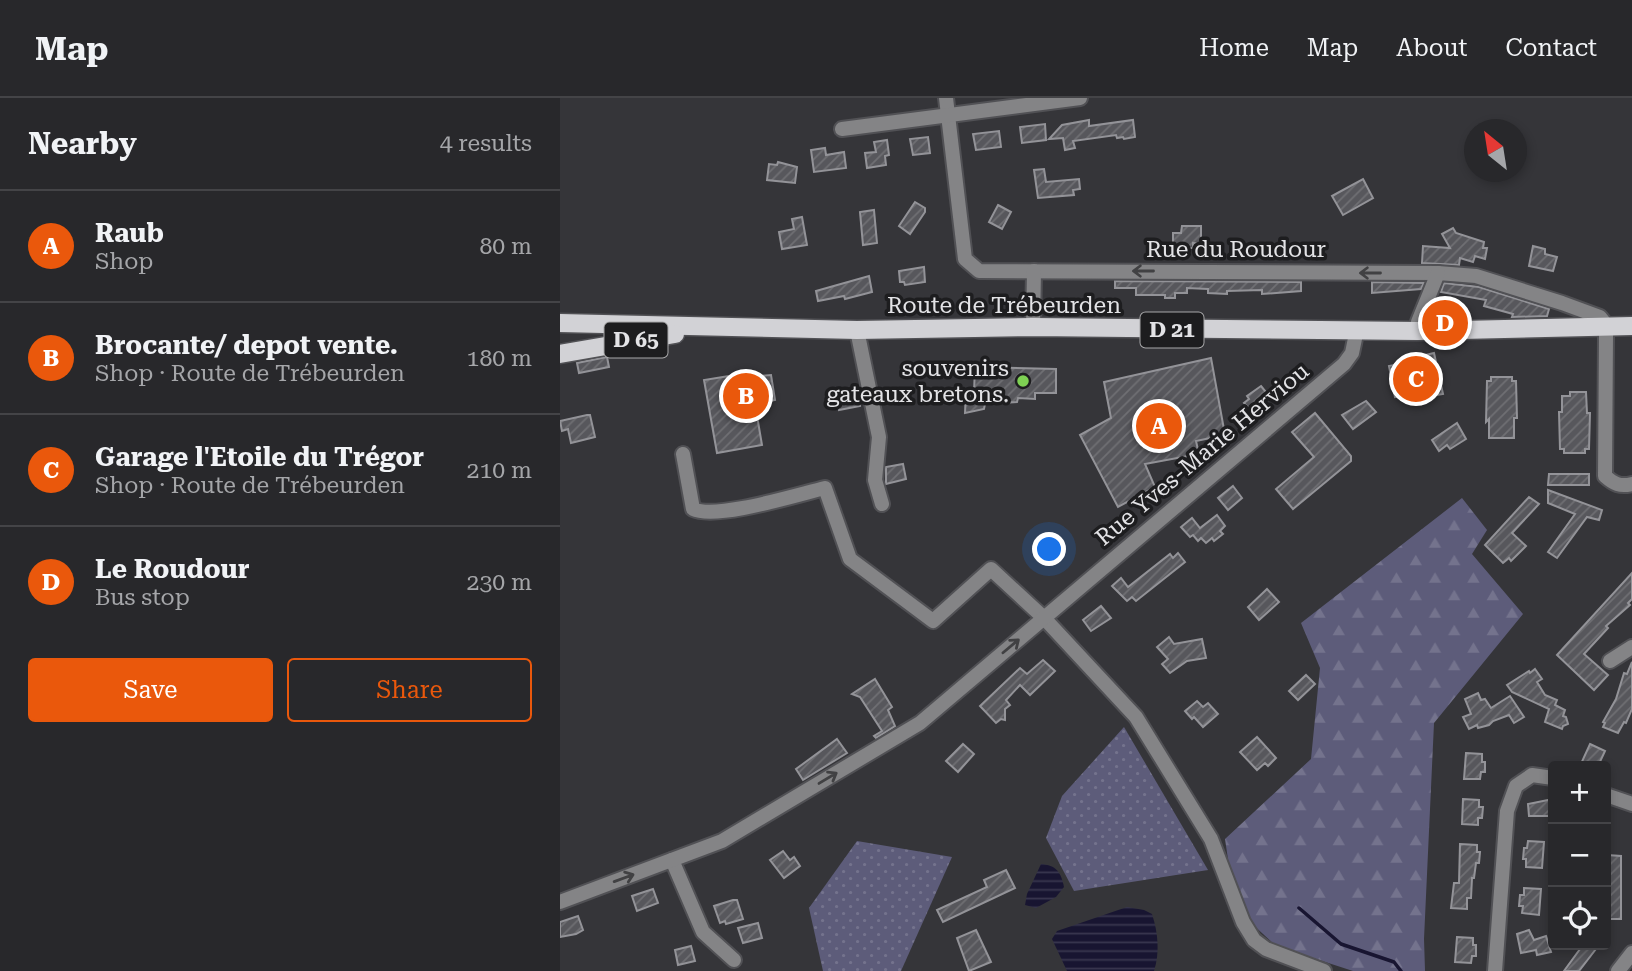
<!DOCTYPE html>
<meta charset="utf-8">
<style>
:root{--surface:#28282b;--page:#343437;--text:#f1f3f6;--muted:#a5a6a9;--line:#444447;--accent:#ea580c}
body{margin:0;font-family:"Roboto Serif",serif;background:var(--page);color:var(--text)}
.controls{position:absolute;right:21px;bottom:21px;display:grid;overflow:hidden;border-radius:7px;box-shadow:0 4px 10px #0003}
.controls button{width:63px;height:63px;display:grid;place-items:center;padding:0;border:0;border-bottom:2px solid var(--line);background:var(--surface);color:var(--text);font:35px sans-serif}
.compass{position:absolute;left:904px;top:21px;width:63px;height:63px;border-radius:50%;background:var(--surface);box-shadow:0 4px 10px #0003;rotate:330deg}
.you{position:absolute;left:490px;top:452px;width:24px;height:24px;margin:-18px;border:5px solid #fff;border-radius:50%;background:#1a73e8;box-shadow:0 0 0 10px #1a73e833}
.badge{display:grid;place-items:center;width:46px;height:46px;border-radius:50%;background:var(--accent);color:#fff;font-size:23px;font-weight:700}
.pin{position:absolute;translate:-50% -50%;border:4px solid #fff;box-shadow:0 2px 7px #0006}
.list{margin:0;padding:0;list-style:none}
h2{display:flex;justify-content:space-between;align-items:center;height:91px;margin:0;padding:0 28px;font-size:30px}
h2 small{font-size:23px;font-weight:400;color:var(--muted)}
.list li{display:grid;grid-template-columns:46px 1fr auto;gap:21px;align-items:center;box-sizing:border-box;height:112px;padding:0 28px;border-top:2px solid var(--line)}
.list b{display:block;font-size:26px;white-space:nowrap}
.list p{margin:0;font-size:23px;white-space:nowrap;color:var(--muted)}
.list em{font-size:23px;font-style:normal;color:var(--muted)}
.actions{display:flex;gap:14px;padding:21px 28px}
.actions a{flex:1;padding:16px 0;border:2px solid var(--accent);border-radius:7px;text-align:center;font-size:24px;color:var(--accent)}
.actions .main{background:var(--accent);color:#fff}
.icon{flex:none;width:38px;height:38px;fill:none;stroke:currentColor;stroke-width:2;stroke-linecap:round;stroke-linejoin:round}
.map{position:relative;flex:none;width:1072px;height:873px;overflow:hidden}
header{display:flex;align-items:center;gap:42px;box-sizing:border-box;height:98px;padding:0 35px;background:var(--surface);border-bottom:2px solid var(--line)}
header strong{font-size:33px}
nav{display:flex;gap:38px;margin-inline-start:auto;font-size:24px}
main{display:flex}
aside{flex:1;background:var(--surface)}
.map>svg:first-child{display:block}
.grass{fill:url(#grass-dots)}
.forest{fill:url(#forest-firs)}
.water{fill:url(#water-rules)}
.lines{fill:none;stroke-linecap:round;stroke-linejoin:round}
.stream{stroke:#181531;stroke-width:3.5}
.building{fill:url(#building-hatch);stroke:#939398;stroke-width:2}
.minor-casing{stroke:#515155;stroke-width:18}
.primary-casing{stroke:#515155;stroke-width:21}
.minor{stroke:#848486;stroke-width:14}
.primary{stroke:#d2d2d6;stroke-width:18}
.oneway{stroke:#414143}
.poi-dot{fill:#7ed153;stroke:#1d1d1f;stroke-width:2.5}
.labels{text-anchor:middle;stroke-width:7;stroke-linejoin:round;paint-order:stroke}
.shield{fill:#1d1d1f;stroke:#a8a8aa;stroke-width:2}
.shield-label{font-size:21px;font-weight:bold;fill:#e3e3e6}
.street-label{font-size:23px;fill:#e3e3e6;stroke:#1d1d1f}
.poi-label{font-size:23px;fill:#e3e3e6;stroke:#1d1d1f;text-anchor:end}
</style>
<header>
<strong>Map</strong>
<nav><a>Home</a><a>Map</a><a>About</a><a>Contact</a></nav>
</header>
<main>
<aside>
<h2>Nearby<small>4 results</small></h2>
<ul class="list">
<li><span class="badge">A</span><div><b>Raub</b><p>Shop</p></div><em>80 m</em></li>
<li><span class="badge">B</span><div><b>Brocante/ depot vente.</b><p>Shop · Route de Trébeurden</p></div><em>180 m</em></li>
<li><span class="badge">C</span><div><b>Garage l'Etoile du Trégor</b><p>Shop · Route de Trébeurden</p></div><em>210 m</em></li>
<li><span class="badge">D</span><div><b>Le Roudour</b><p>Bus stop</p></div><em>230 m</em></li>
</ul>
<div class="actions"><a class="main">Save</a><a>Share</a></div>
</aside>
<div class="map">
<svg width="1072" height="873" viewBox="0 0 1072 873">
<defs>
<pattern id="grass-dots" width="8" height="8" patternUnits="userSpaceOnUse" patternTransform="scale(1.75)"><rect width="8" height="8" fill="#5d5c7a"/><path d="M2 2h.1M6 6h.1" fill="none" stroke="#74738d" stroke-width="1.8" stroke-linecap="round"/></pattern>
<pattern id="forest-firs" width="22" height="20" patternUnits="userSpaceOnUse" patternTransform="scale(1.75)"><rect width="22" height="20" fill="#5d5c7a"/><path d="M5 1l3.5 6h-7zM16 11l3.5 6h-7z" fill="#74738d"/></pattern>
<pattern id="water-rules" width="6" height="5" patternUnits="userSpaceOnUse" patternTransform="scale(1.75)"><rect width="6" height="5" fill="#181531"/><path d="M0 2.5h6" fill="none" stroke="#39374f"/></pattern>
<pattern id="building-hatch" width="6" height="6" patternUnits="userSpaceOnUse" patternTransform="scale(1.75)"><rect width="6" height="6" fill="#57575c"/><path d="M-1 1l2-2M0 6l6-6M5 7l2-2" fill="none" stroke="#6f6f73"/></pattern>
</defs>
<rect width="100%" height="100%" fill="#353539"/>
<!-- grass -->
<g class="grass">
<polygon points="564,629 648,772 514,793 486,740 502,698"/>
<polygon points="297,743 392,759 341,873 263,873 249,810"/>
</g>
<!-- forest -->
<polygon class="forest" points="902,400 927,432 912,456 963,516 874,625 864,841 865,873 793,873 716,848 690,824 669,768 665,741 751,661 760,570 741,525"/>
<!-- water -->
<g class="water">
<path d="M481 766C496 767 501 774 504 789L496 799 476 810 465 807 467 796Z"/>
<path d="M567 809 584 812 592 816C598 834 600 855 594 873H507L492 841 497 833Z"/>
</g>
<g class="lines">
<!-- stream -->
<polyline class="stream" points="739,810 781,846 834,864 841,873"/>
</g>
<!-- building -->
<g class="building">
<polygon points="529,22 529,28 573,22 575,39 564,41 563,39 557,40 556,37 513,43 515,50 505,52 503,40 489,41 502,27"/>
<polygon points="485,26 486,42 462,45 460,29"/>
<polygon points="439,33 441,49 416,52 413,36"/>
<polygon points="368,39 370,55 353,57 350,41"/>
<polygon points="327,42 329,57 325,58 326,67 307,70 305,55 316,54 314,44"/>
<polygon points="265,50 266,57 284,54 286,70 254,74 251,52"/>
<polygon points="218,64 237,69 235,85 207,82 209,66 217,67"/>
<polygon points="484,71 486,84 519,81 520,91 513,92 514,97 478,100 474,72"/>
<polygon points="803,81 813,100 783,117 772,98"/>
<polygon points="355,104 365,110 365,114 350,136 339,128"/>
<polygon points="438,107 451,114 442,131 429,124"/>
<polygon points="314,112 317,145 303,147 300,114"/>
<polygon points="242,119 247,147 222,151 219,134 234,131 232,121"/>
<polygon points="622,128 641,128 641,146 633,145 633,150 625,150 625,154 613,154 613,135 621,135"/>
<polygon points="893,130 896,135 924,144 923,150 927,150 925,161 915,158 913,164 900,160 899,167 862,165 863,148 890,150 882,136"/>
<polygon points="973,148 985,151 985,156 997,159 993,173 969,168"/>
<polygon points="364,169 365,184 345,187 344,184 340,184 339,173"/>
<polygon points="309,178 312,194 285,201 284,198 258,203 256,193"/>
<polygon points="555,183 741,184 741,193 702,196 702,192 667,193 667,196 648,195 648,191 627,190 627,195 615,195 615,200 605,200 605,197 576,197 576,190 555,190"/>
<polygon points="812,184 864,185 861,191 812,195"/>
<polygon points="884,185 919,189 989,211 987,218 952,219 953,216 924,208 926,202 881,194"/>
<polygon points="874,255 883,296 859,300 858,295 835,299 829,268 840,266 840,263"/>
<polygon points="47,259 49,269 19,275 17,265"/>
<polygon points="651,260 665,337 636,343 639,356 585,366 595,389 558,409 520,337 551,320 544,284"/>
<polygon points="415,269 496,271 496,295 475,295 475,301 458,300 457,304 425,306 424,311 405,315 406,293 414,294"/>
<polygon points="188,275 189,279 211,277 215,302 200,305 202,311 196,312 202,347 157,355 144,282"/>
<polygon points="931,279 952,279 952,283 956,283 957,320 954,320 954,340 929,340 929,321 926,324 927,283 931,283"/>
<polygon points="701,288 710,299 697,310 695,308 690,312 684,305 689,301 687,298"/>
<polygon points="298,294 300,308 279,312 277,297"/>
<polygon points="1010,294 1026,294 1027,315 1030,315 1029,351 1025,351 1025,355 1004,355 1004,351 1000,351 999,314 1002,314 1002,298 1010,298"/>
<polygon points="806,303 816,314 793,331 782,317"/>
<polygon points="755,315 791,358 791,363 733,411 716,391 754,359 732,334"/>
<polygon points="27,317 30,317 35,339 11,345 8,331 2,333 0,323"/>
<polygon points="897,325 906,341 890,351 887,347 879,353 872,342"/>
<polygon points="343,366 346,381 326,386 326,369"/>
<polygon points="989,376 1029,376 1029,387 988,387"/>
<polygon points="673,388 682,400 668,412 658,400"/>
<polygon points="988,392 1042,412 1039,422 1027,419 997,460 988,454 1015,416 988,405"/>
<polygon points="969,399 979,406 952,435 966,448 951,463 949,460 943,465 925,447"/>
<polygon points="657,417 665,428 660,433 663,436 654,443 652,440 646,445 641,440 638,443 633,437 630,439 621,429 632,420 640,430"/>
<polygon points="618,455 625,464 576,503 572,499 567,503 552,488 561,480 568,489 610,456 613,460"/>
<polygon points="1072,475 1072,501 1068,505 1070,507 1046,528 1048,530 1024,556 1048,577 1034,592 997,557"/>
<polygon points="707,491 719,504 699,522 688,509"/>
<polygon points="541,508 551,520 531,533 523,522"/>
<polygon points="609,539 614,546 642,541 646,560 627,563 610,575 602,566 608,561 597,549"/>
<polygon points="483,562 495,573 470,597 460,587 446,602 450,607 445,611 445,622 441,621 436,625 420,608 460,570 467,576"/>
<polygon points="1072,564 1072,611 1066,625 1064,624 1058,635 1043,629 1045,625 1043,624 1056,601 1064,575 1067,576"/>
<polygon points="975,571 982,581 977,584 985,597 997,602 995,607 1005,612 1003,618 1006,619 1008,626 1003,628 1002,631 985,624 989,611 952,594 947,587 969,573 970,575"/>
<polygon points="746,577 755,586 738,602 729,593"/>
<polygon points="315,581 332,609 328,612 335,628 316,640 314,638 322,633 300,599 292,596"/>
<polygon points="918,595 921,602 925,601 931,610 950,598 964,619 954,625 949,617 933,623 929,627 918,630 917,627 909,631 903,619 911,616 905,601"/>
<polygon points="637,603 643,609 648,605 658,616 643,629 634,619 632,621 625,613"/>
<polygon points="697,639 716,660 708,668 705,665 697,672 680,654"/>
<polygon points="277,641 287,655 243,682 236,671"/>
<polygon points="403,646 414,656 398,674 386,663"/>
<polygon points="1030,646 1045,653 1038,668 1020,668"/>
<polygon points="906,655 922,656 922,664 925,664 925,674 921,674 920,681 904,681"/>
<polygon points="903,701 919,702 919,709 923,709 922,720 918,720 918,727 902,726"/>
<polygon points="993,701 993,718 969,718 968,706"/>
<polygon points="968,743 984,744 982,770 966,769 966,761 963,761 964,750 967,750"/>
<polygon points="900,746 917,747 917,754 920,754 919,765 916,765 914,780 912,780 911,800 907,800 907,811 891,810 894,785 899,785"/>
<polygon points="223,753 230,762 234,759 240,768 224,780 210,762"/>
<polygon points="1047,757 1061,758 1061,821 1046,821 1049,781 1046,781"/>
<polygon points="446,772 455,790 383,824 377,812 427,789 424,782"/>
<polygon points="964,790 981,791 979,817 962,815 963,808 959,808 960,797 964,797"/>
<polygon points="93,791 98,805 77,813 72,798"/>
<polygon points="173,802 177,802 183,821 166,826 165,823 160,825 154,808"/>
<polygon points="18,818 23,832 16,836 0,839 0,824"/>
<polygon points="198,825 202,840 183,845 178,830"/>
<polygon points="416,832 431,864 409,873 397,840"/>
<polygon points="969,832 974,842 986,838 991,854 977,857 976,852 961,855 957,836"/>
<polygon points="897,839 913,840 913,847 916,847 916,858 912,858 911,865 895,864"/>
<polygon points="1023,847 1039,847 1019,873 1004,873"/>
<polygon points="131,848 135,863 118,867 115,852"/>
</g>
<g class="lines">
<!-- minor casing -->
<g class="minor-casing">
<g id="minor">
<path d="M386 0 405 161 419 173 878 175 916 178 1002 205 1040 219 1048 229 1046 237 1045 378C1054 386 1060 389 1072 386"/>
<polyline points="282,31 520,0"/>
<polyline points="473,229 474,173"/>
<polyline points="297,232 319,339 315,382 322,406"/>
<polyline points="858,233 858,224 878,175"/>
<path d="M123 356 133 411C156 422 236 397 265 390L290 461 373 523 431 471 484 520 576 619 651 741 683 824 694 842 706 851 764 873"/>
<polyline points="1050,563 1072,549"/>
<polyline points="1046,697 1072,706"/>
<polyline points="112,762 143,834 174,862"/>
<polyline points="0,804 162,743 360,625 784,266 792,255 797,231"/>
<polyline points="935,873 947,713 956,688 972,677 993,680"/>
<polyline points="1058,873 1072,855"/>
</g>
</g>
<!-- primary casing -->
<g class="primary-casing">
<g id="primary">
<polyline points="0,225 297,232 473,229 858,233 1072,228"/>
<polyline points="0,256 115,236"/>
</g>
</g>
<!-- minor -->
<use href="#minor" class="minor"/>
<!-- primary -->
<use href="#primary" class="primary"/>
</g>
<!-- one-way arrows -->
<defs><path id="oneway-shaft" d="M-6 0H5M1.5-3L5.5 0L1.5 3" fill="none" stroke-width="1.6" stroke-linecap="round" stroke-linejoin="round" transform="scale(1.75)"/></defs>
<g class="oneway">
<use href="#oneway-shaft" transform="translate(583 173) rotate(-180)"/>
<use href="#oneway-shaft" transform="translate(810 175) rotate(-180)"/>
<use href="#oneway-shaft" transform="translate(451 548) rotate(-40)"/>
<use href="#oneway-shaft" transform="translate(268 680) rotate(-31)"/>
<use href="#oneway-shaft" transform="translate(64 780) rotate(-20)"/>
</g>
<!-- markers -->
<circle class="poi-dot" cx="463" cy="283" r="7"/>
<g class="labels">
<!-- shield labels -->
<g class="shield">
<rect x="580.5" y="214.5" width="63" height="35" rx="5"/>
<rect x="44.5" y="224.5" width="63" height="35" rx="5"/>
</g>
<g class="shield-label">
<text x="612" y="239">D 21</text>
<text x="76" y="249">D 65</text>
</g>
<!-- street labels -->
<g class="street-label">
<text x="676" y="159">Rue du Roudour</text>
<text x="444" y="215">Route de Trébeurden</text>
<text transform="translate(642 356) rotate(-40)" y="8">Rue Yves-Marie Herviou</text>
</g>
<!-- poi labels -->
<g class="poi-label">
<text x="449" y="278">souvenirs<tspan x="449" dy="26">gateaux bretons.</tspan></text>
</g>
</g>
</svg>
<div class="controls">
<button>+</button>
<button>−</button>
<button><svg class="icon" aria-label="locate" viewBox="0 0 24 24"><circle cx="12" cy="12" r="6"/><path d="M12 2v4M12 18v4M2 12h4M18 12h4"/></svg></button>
</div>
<svg class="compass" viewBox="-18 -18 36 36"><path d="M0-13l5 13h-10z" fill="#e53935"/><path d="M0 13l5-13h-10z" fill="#a5a6a9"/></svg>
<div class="you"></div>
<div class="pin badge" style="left:599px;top:328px">A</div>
<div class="pin badge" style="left:186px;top:298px">B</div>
<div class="pin badge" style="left:856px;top:281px">C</div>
<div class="pin badge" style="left:885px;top:225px">D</div>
</div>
</main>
